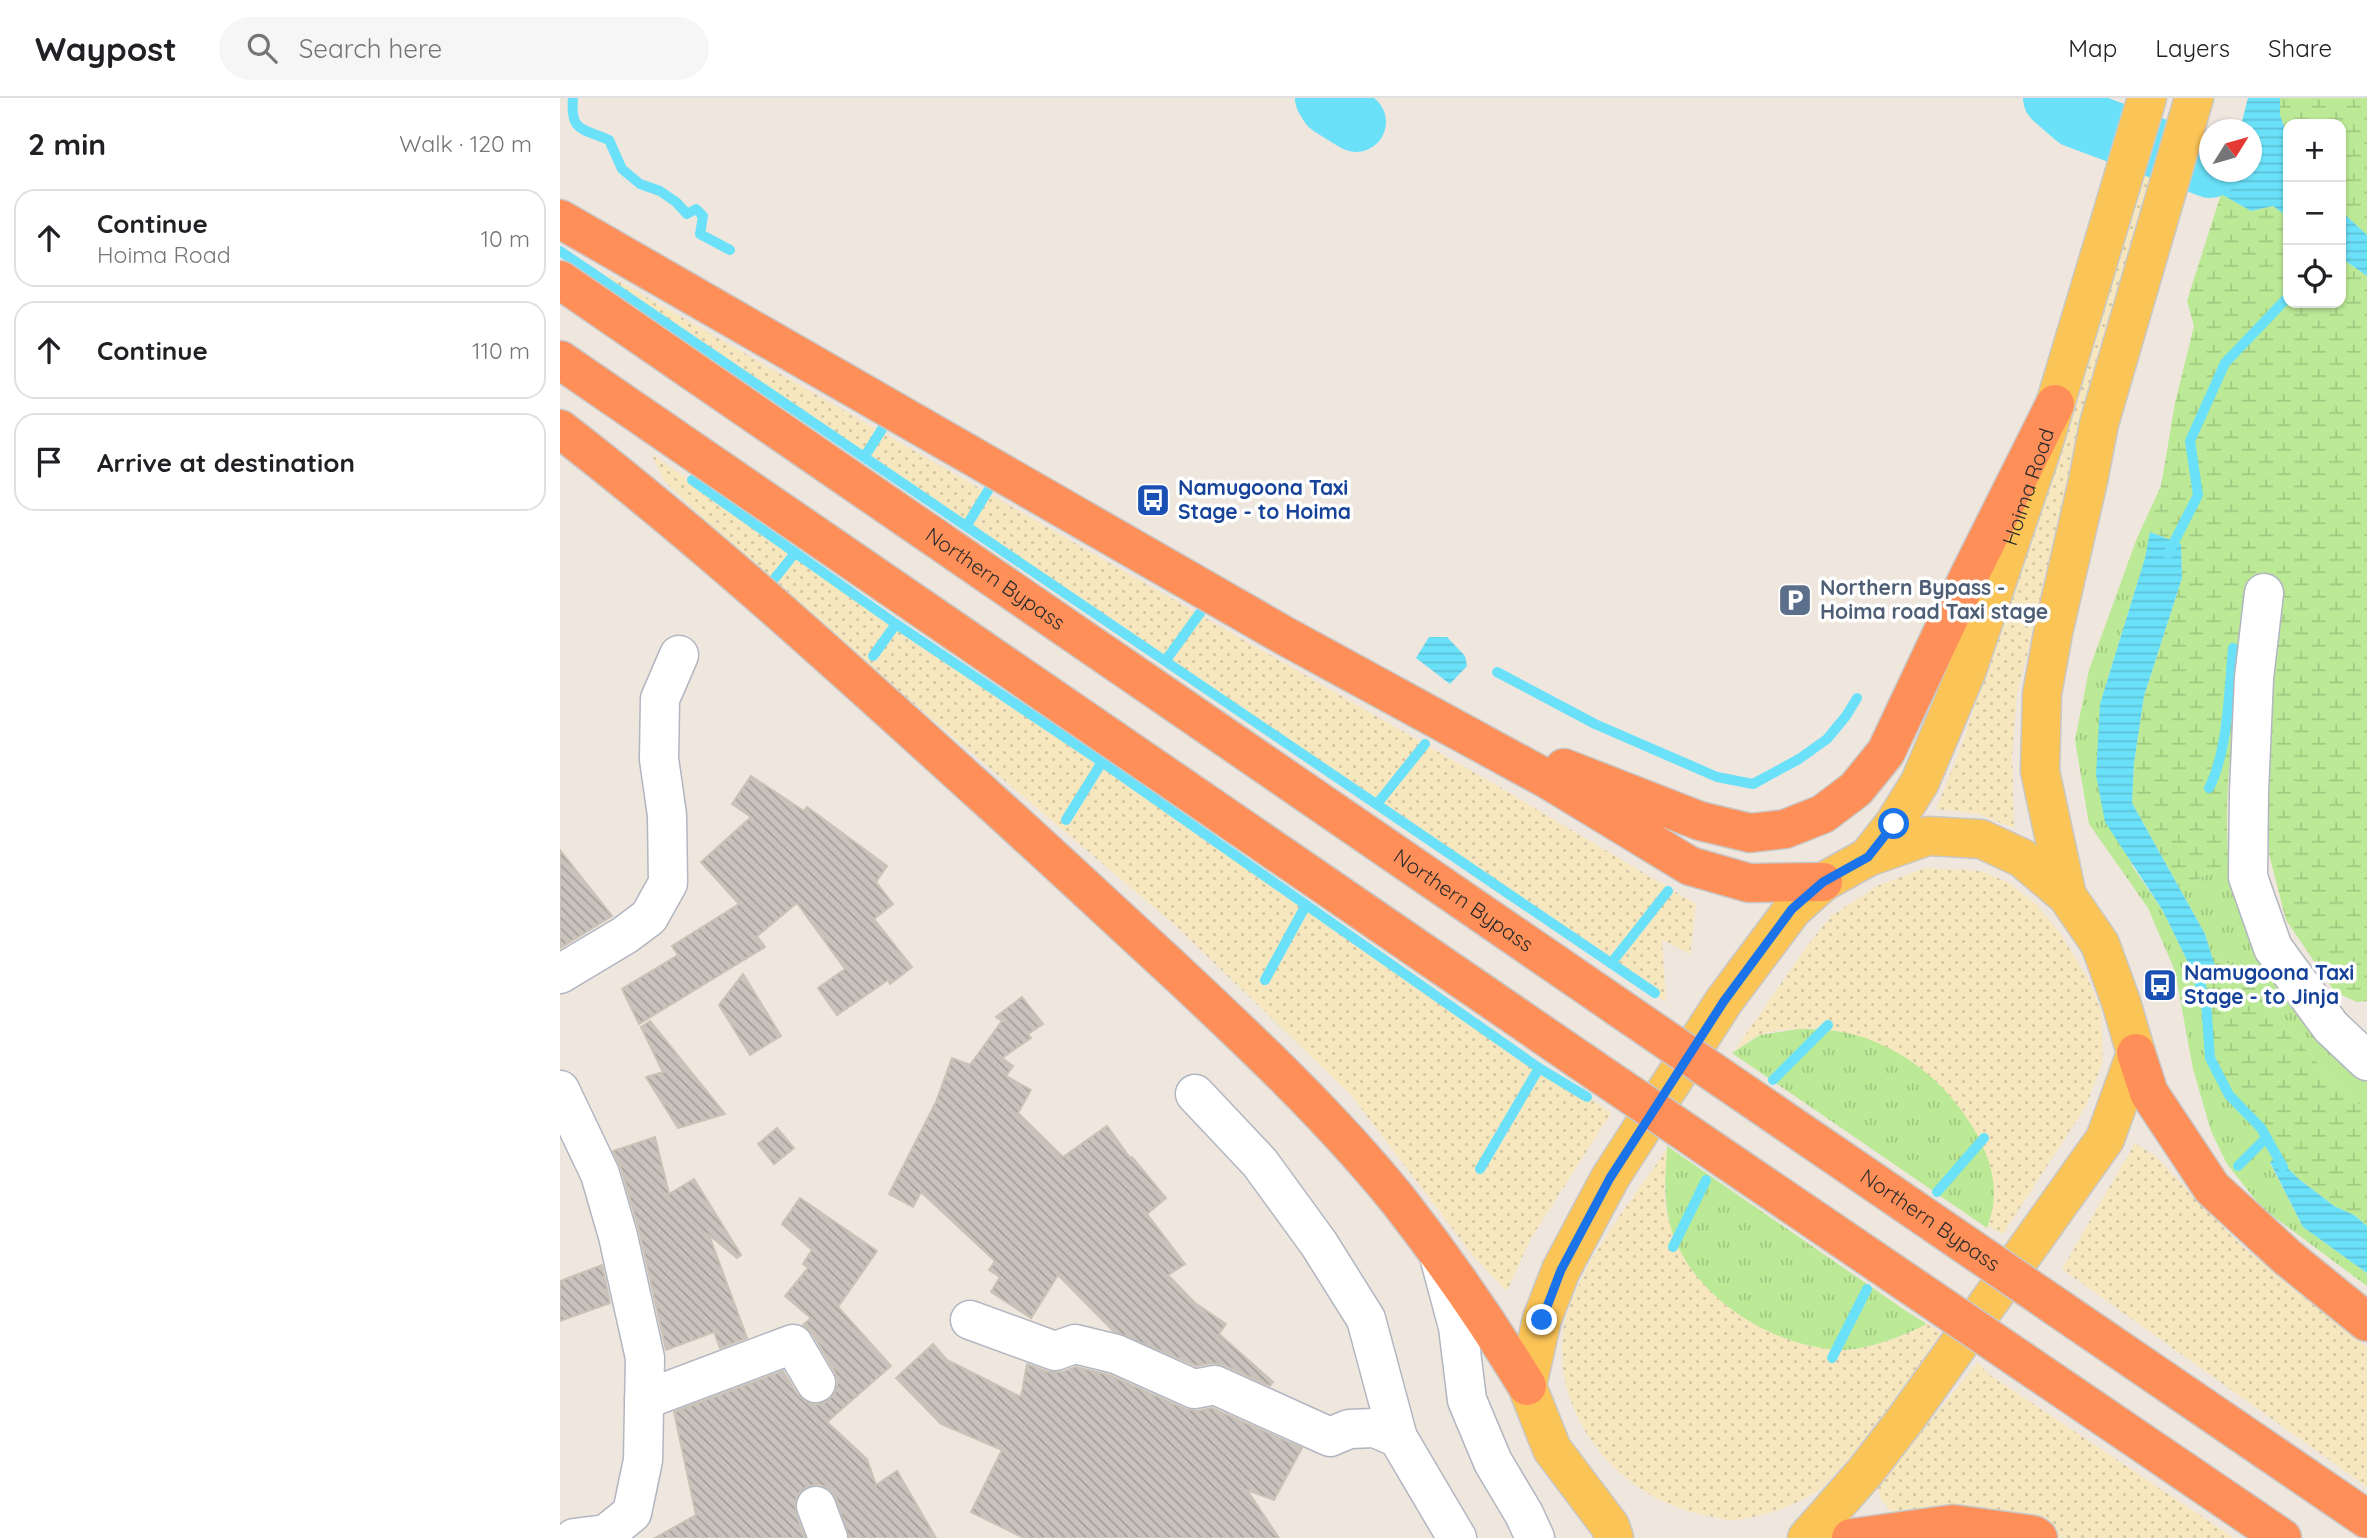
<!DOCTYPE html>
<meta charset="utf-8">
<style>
:root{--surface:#fff;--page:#f6f6f6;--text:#202124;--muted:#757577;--line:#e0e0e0}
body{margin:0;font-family:Quicksand,sans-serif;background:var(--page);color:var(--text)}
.controls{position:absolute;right:21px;top:21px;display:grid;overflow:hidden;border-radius:14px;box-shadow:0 2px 5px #0004}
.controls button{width:63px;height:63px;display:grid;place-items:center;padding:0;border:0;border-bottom:2px solid var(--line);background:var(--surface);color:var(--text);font:35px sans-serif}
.compass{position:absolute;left:1639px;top:21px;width:63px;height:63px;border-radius:50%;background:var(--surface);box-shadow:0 2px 5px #0004;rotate:53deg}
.stop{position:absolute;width:21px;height:21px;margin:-16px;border:5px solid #1a73e8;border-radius:50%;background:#fff}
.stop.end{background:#1a73e8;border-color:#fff;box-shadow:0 2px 7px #0008}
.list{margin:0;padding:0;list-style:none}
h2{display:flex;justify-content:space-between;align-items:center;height:91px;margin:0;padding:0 28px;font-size:30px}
h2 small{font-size:23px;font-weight:400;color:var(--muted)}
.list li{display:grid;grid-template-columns:46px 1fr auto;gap:21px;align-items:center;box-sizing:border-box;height:98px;margin:0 14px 14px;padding:0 14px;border:2px solid var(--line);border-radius:21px}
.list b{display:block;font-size:26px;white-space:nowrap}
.list p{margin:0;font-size:23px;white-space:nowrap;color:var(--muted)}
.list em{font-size:23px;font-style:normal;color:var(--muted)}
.icon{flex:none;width:38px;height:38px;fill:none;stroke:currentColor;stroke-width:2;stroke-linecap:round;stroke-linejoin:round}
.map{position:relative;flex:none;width:1807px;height:1440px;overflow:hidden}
header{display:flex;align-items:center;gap:42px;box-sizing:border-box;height:98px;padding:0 35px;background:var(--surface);border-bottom:2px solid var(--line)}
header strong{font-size:33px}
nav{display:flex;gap:38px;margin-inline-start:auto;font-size:24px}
.search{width:490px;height:63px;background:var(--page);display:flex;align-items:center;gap:18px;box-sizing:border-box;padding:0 24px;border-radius:38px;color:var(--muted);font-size:26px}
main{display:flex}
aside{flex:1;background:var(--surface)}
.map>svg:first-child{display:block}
.grass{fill:url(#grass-tufts)}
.wetland{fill:url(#wetland-marsh)}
.sand{fill:url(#sand-dots)}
.water{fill:url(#water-rules)}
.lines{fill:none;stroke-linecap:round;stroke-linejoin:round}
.stream{stroke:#6ae1f8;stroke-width:10}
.river{stroke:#6ae1f8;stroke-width:60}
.building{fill:url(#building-back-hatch);stroke:#cbc2b7;stroke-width:2}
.minor-casing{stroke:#b2b6c1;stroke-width:41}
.major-casing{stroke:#c8c8c8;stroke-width:41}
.highway-casing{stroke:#c8c8c8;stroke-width:41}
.minor{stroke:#fff;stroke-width:38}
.major{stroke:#fbc456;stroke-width:38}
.highway{stroke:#ff8f58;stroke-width:38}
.highway-bridge-casing{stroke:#c8c8c8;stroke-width:41;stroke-linecap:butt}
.highway-bridge{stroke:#ff8f58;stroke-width:38}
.route{stroke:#1a73e8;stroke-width:9}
.labels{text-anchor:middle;stroke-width:7;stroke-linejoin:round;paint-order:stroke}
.street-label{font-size:21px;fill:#2c2c2c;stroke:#fff}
.transit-label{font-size:21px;font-weight:bold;fill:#164399;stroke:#fff;text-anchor:start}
.service-label{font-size:21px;font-weight:bold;fill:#4e5e75;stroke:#fff;text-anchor:start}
</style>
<header>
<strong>Waypost</strong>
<div class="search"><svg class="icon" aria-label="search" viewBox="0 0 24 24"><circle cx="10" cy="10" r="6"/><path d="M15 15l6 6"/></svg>Search here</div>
<nav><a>Map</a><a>Layers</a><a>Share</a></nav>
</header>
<main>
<aside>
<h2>2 min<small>Walk · 120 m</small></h2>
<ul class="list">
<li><svg class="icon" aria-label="ahead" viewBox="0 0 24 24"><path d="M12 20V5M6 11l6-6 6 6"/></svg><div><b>Continue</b><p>Hoima Road</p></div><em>10 m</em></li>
<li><svg class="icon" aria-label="ahead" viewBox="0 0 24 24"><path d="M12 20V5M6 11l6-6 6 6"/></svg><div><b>Continue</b></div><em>110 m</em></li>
<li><svg class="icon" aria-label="arrive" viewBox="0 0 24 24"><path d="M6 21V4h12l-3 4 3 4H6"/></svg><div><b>Arrive at destination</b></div></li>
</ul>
</aside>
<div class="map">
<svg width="1807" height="1440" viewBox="0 0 1807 1440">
<defs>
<pattern id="grass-tufts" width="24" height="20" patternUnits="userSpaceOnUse" patternTransform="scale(1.75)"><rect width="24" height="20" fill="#bbe996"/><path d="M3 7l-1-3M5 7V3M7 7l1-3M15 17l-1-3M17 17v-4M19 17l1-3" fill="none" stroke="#a1c881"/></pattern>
<pattern id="wetland-marsh" width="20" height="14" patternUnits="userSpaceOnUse" patternTransform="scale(1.75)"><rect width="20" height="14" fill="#bbe996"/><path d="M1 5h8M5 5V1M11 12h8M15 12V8" fill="none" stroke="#a1c881"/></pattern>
<pattern id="sand-dots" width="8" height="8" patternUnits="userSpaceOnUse" patternTransform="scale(1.75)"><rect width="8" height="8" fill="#f6e7bf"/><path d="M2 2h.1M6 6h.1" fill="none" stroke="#d3c6a4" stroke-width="1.8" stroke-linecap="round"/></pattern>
<pattern id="water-rules" width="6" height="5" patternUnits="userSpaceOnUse" patternTransform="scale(1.75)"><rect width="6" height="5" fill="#6ae1f8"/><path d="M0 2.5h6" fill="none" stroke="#5cc1d5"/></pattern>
<pattern id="building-back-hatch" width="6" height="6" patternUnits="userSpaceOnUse" patternTransform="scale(1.75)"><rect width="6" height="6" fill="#cac3bd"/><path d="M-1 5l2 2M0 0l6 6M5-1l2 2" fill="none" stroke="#a49f9a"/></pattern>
</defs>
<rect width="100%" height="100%" fill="#efe6de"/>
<!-- grass -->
<g class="grass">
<polygon points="1601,388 1585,460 1540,606 1572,768 1603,813 1640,889 1646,903 1650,960 1669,997 1701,1030 1717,1060 1710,1065 1743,1129 1807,1175 1807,1188 1702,1110 1667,1066 1651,1033 1633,971 1615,873 1588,810 1529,726 1515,642 1529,572 1577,440"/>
<polygon points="1669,765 1807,981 1807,1014 1769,978 1714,916 1681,872 1651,857 1645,836 1620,791"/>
<path d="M1239 931C1266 931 1293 933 1318 944 1367 964 1425 1024 1434 1078 1437 1096 1433 1113 1427 1130L1172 955 1200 937Z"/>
<path d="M1107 1048 1349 1215 1367 1226C1344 1238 1307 1252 1281 1252 1214 1250 1136 1202 1113 1137 1103 1108 1105 1079 1107 1048Z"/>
</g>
<!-- wetland -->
<g class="wetland">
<polygon points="1720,0 1807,0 1807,137 1781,113 1781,26 1728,26 1728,40 1720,17"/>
<path d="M1661 96 1691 113 1713 108 1728 119V205H1781V160L1807 178V903L1797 904 1775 894 1726 822 1709 756 1705 680 1706 597 1717 553 1690 531C1677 609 1661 686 1669 765L1620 791 1572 705 1574 665 1584 598 1622 480 1621 446 1590 434 1601 388 1615 305 1634 228 1627 203Z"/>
<polygon points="1651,857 1681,872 1714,916 1769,978 1807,1014 1807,1128 1794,1117 1774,1108 1739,1081 1717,1060 1701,1030 1669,997 1650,960 1646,903 1640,889 1658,878"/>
</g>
<!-- sand -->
<g class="sand">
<polygon points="1593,72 1457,596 1452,657 1454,730 1418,716 1376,711 1404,641 1432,549 1521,289 1585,73"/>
<polygon points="48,177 931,684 1136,806 1130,856 1102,842 1106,904 132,243 45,181"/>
<polygon points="91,356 1051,1015 970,1142 947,1193 914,1159 791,997 616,828 209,483 105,384"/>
<path d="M1365 770 1422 773 1449 785 1477 807 1502 838 1527 879 1541 911 1543 963 1526 1008 1443 1136 1428 1128C1441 1092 1431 1059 1412 1028 1369 956 1285 914 1203 936 1193 939 1184 947 1175 952L1247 848 1271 818 1319 787Z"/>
<polygon points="1575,1045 1595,1058 1682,1148 1807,1249 1807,1389 1502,1171"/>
<path d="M1107 1051C1106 1070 1103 1091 1106 1110 1117 1189 1204 1248 1280 1252 1306 1253 1344 1238 1367 1226L1381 1235C1348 1282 1317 1335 1276 1375 1270 1381 1264 1389 1257 1393 1236 1408 1197 1421 1172 1422 1163 1422 1154 1419 1145 1417 1063 1402 992 1321 1003 1234 1011 1177 1074 1099 1107 1051Z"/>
<polygon points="1418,1264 1427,1275 1674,1440 1501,1440 1468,1422 1352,1418 1329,1412 1320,1399 1318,1388"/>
</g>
<!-- water -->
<g class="water">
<polygon points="1688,0 1720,0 1720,17 1728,40 1728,119 1713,108 1691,113 1661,96 1668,74 1692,74 1692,32 1680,31"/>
<polygon points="1781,113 1807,137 1807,178 1781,160"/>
<polygon points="1590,434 1621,446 1622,480 1584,598 1574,665 1572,705 1645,836 1658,878 1640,889 1603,813 1545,724 1536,677 1540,606 1585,460"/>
<polygon points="869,539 887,539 905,558 907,568 890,586 856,560"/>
<polygon points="1717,1060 1739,1081 1774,1108 1794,1117 1807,1128 1807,1175 1743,1129 1710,1064"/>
</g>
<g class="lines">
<!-- stream -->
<g class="stream">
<path d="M13 0C10 34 22 30 49 42L62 71 80 86 100 93 116 104 127 116 136 111 143 118 140 136 170 152"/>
<polyline points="0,153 1095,895"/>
<polyline points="305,358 322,331"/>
<polyline points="132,382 336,526 542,664 979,970 1027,999"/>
<polyline points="407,427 429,391"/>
<polyline points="1608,456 1638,397 1630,343 1665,265 1728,199"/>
<polyline points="211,485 235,455"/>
<polyline points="313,558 336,526"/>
<polyline points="606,562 640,515"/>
<polyline points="937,574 1035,626 1157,679 1193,686 1239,661 1267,641 1286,618 1297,600"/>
<path d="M1649 690C1668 654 1669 592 1673 550"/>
<polyline points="817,706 865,646"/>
<polyline points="506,722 542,664"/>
<polyline points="1052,864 1108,793"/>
<polyline points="1637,878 1646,903 1650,960 1669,997 1701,1030 1723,1069"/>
<polyline points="705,882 746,807"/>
<polyline points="1213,982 1268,927"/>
<polyline points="1678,1068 1706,1040"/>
<polyline points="920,1071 979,970"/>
<polyline points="1377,1094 1424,1040"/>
<polyline points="1113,1149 1146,1082"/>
<polyline points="1272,1260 1307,1191"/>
</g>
<!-- river -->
<g class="river">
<polyline points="765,0 770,8 796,24"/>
<polyline points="1493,0 1516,20 1650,70"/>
</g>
</g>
<!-- building -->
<g class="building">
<polygon points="191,678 244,713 247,709 327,768 316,784 333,806 314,821 352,869 330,886 328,882 277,917 258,890 285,871 237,805 197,838 205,849 79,926 62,891 118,857 112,848 179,806 141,764 191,719 172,706"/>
<polygon points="0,752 52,818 0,850"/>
<polygon points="183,876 221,938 190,957 159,907"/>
<polygon points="462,899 483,926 468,936 471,940 442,960 453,968 446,978 471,992 458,1015 503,1059 547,1028 570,1060 572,1059 606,1100 587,1116 625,1166 608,1177 635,1205 666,1226 659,1236 713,1284 710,1288 664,1267 652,1265 637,1268 553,1233 498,1177 471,1220 431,1194 440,1179 429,1172 435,1163 361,1094 353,1109 329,1096 376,1004 392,960 410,967 442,923 436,919"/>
<polygon points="90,923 165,1016 118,1030 86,979 103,974 81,929"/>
<polygon points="217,1030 234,1050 214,1066 198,1046"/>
<polygon points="95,1039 109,1096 134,1081 181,1157 177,1160 149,1137 187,1240 160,1250 154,1234 106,1252 79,1132 61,1070 53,1053"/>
<polygon points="240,1100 317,1153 278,1209 331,1268 267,1324 307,1361 316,1387 337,1373 376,1440 289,1440 276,1400 269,1391 259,1386 248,1388 240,1394 235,1404 236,1416 245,1440 95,1440 136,1417 114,1314 223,1273 237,1296 246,1304 256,1307 266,1304 275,1295 278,1284 275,1274 252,1235 243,1227 251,1220 225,1198 248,1170 243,1166 252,1152 222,1126"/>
<polygon points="42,1167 50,1205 0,1223 0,1183"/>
<polygon points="373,1246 387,1262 461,1299 467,1266 488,1274 502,1274 516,1269 549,1277 625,1311 637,1313 652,1310 742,1350 714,1402 687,1392 719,1440 464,1440 411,1414 442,1352 381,1326 336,1280"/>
</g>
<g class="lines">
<!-- minor casing -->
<g class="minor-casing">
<g id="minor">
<polyline points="1704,495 1694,580 1689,694 1688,779 1713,850 1771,929 1807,963"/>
<polyline points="0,876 65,837 89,819 108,785 107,717 99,661 100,601 119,557"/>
<polyline points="0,992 40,1076 58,1138 85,1260 83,1362 72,1415 46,1436 14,1440"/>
<polyline points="635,996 700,1065 759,1146 806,1221 838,1340"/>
<polyline points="879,1158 898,1229 907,1302 933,1364 964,1416 975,1440"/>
<polyline points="410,1222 495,1253 515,1246 556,1256 634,1291 655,1287 770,1339 789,1331 815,1330 838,1340 897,1440"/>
<polyline points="84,1302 233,1246 256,1285"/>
<polyline points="256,1408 268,1440"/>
</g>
</g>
<!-- major casing -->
<g class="major-casing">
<g id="major">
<path id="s1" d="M1308 759 1334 726 1360 684 1407 572 1482 350 1587 0"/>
<polyline points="1507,798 1480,673 1482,596 1493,535 1528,383 1539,326 1634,0"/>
<polyline points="1054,1440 1050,1428 992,1351 967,1288 982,1221 1001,1172 1050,1080 1164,903 1232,812 1263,784 1308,759 1368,738 1421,741 1462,760 1507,798 1540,846 1561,904 1576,955 1545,1041 1345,1322 1305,1374 1247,1440"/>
</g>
</g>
<!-- highway casing -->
<g class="highway-casing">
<g id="highway">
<polyline points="0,121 725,538 987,681 1130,768 1189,785 1263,784"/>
<path id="s2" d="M0 182 1058 909"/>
<polyline points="0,262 1021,963"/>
<path d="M0 331C149 446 287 573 426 699 489 756 551 814 613 871 691 944 771 1019 838 1102 885 1162 928 1224 967 1288"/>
<polyline points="1004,670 1140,723 1190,735 1225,731 1263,716 1296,691 1326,654 1408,480 1495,306"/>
<polyline points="1576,955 1589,995 1652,1090 1727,1159 1807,1224"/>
<polyline points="1498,1210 1807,1421"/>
<polyline points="1462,1263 1722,1440"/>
<polyline points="1291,1440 1393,1426 1474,1437 1478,1440"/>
</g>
</g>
<!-- minor -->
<use href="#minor" class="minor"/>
<!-- major -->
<use href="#major" class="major"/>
<!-- highway -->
<use href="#highway" class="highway"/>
<!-- highway-bridge casing -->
<g class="highway-bridge-casing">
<g id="highway-bridge">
<path id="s3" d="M1058 909 1498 1210"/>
<polyline points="1021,963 1462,1263"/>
</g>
</g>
<!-- highway-bridge -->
<use href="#highway-bridge" class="highway-bridge"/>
</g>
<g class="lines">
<!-- route -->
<polyline class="route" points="982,1222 1001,1172 1050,1080 1164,903 1232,811 1263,784 1308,759 1334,726"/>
</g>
<!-- icons -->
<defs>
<g id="bus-square" transform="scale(1.75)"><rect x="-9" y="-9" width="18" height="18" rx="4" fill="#1a4fb4" stroke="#fff"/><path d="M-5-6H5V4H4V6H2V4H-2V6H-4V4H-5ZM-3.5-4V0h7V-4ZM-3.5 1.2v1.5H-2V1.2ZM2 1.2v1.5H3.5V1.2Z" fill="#fff"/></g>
<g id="parking-square" transform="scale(1.75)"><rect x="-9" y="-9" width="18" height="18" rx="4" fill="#5c6f8a" stroke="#fff"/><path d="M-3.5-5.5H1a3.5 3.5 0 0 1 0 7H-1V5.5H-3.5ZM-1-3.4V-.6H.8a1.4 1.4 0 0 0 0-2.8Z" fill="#fff"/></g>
</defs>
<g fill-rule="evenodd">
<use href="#bus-square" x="593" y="402"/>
<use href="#parking-square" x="1235" y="502"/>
<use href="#bus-square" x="1600" y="887"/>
</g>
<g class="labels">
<!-- street labels -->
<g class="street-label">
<text dy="7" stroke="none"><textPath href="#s1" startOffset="406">Hoima Road</textPath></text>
<text dy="7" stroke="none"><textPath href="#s2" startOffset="528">Northern Bypass</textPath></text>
<text dy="7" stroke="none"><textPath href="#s2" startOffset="1096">Northern Bypass</textPath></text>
<text dy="7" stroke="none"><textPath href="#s3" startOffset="378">Northern Bypass</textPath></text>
</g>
<!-- transit labels -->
<g class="transit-label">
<text x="618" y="397">Namugoona Taxi<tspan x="618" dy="24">Stage - to Hoima</tspan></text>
<text x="1624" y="882">Namugoona Taxi<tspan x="1624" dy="24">Stage - to Jinja</tspan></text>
</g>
<!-- service labels -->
<g class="service-label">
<text x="1260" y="497">Northern Bypass -<tspan x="1260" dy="24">Hoima road Taxi stage</tspan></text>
</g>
</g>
</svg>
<div class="controls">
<button>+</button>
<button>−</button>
<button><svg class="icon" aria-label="locate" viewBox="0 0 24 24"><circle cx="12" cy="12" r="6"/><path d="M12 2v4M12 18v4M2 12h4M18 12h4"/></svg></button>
</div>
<svg class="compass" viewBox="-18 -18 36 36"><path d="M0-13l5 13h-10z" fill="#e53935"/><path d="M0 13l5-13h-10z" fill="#757577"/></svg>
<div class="stop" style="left:1334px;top:726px"></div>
<div class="stop end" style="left:982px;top:1222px"></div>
</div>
</main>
